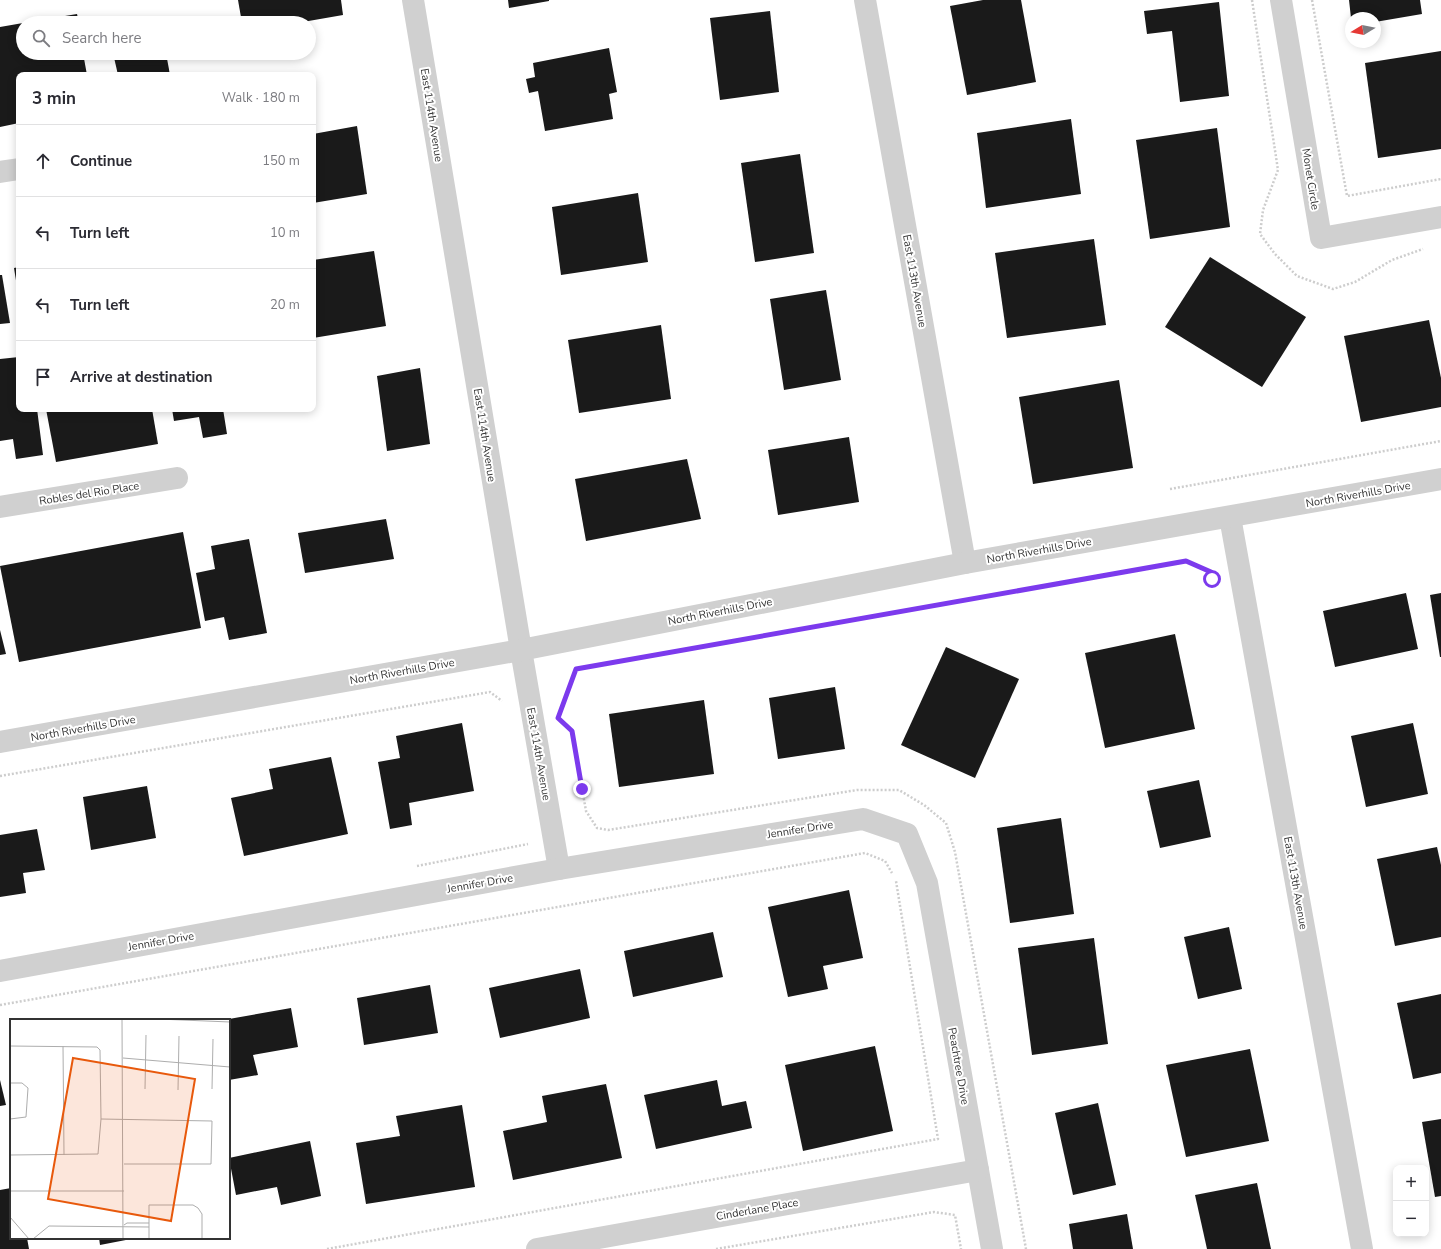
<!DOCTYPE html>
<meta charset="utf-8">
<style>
:root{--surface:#fff;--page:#f2f2f3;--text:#2b2b33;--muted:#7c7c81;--line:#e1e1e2}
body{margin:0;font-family:"Nunito Sans",sans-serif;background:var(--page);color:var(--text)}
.controls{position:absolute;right:12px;bottom:12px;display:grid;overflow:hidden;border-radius:8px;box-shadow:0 2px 10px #0003}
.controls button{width:36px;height:36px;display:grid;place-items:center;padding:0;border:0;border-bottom:1px solid var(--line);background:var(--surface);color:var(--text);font:20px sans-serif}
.compass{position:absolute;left:1345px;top:12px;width:36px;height:36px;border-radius:50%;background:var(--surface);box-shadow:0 2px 10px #0003;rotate:260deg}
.stop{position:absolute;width:12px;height:12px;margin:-9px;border:3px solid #7c3aed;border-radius:50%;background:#fff}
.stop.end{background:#7c3aed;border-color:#fff;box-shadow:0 1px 4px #0008}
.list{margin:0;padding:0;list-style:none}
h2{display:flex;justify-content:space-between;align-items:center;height:52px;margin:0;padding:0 16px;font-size:17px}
h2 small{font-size:13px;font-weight:400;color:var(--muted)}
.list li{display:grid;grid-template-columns:26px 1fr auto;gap:12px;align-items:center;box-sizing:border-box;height:72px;padding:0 16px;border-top:1px solid var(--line)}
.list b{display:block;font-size:15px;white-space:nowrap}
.list em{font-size:13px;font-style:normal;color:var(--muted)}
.icon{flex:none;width:22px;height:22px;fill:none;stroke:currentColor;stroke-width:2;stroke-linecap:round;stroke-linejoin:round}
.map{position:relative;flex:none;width:1441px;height:1249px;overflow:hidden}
.search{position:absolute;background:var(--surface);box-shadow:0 2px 10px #0003;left:16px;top:16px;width:300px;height:44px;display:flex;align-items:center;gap:10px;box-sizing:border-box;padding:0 14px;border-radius:22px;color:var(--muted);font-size:15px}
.panel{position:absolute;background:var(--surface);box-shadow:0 2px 10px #0003;left:16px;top:72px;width:300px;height:340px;border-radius:8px}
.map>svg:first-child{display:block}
.building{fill:#1a1a1a}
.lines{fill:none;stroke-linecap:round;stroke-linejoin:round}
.path{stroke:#cdcdcd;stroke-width:2.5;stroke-dasharray:2 2;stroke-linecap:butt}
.minor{stroke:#d0d0d0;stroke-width:22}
.tertiary{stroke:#d0d0d0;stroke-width:22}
.route{stroke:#7c3aed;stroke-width:5}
.labels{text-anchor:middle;stroke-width:4;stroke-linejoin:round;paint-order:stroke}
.street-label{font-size:11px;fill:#333;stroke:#fff}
.inset-road{fill:none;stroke:#adadad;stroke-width:1}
.view{fill:#e8590c;fill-opacity:0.15;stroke:#e8590c;stroke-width:2}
.inset-edge{fill:none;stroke:#333;stroke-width:2}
</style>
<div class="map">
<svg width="1441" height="1249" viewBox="0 0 1441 1249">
<rect width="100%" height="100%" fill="#fff"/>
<!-- building -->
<g class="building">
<polygon points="238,0 341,0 343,15 297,23 242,23"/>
<polygon points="508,0 549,0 549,1 509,8"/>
<polygon points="983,0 1021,0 1036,82 967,95 950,6"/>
<polygon points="1349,0 1420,0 1422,14 1375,22 1375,18 1351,18"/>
<polygon points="1219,2 1229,96 1180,102 1172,31 1147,34 1144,11"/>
<polygon points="770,11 779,92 720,100 710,18"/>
<polygon points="77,14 79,23 29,23 29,22"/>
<polygon points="23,23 23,53 83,53 87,75 19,75 19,123 0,127 0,27"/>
<polygon points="609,48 617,92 609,94 613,119 545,131 538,91 529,93 526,79 535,77 533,63"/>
<polygon points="1441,51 1441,149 1378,158 1365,63"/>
<polygon points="113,53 166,53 170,75 118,75"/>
<polygon points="1071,119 1081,194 986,208 977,133"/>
<polygon points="357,126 367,194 313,203 313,134"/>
<polygon points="1217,128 1230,227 1150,239 1136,140"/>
<polygon points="800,154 814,253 755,262 741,163"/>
<polygon points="638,193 648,262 561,275 552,207"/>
<polygon points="1094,239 1106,325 1007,338 995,253"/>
<polygon points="374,251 386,326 313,338 313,260"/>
<polygon points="1210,257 1306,317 1262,387 1165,327"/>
<polygon points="19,267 19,293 18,293 14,268"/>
<polygon points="0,275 2,275 10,323 0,324"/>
<polygon points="826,290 841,380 784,390 770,299"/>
<polygon points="1429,320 1441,378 1441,407 1361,422 1344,336"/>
<polygon points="661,325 671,399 579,413 568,340"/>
<polygon points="19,357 19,409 37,409 43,455 16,459 13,439 0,441 0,359"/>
<polygon points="420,368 430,444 387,451 377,376"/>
<polygon points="1119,380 1133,468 1033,484 1019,397"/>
<polygon points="46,409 152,409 158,444 56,462"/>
<polygon points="172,409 223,409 227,434 203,438 199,417 174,421"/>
<polygon points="849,437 859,502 778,515 768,450"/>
<polygon points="687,459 701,519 586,541 575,479"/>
<polygon points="386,519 394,559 305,573 298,533"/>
<polygon points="183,532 201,628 19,662 0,566"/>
<polygon points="249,539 267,633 229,640 224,617 205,621 196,573 215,569 211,546"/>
<polygon points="1406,593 1418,649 1335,667 1323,611"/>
<polygon points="1441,593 1441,657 1440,657 1430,595"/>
<polygon points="0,630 6,654 0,655"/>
<polygon points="1175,634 1195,729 1105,748 1085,653"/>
<polygon points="946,647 1019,679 975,778 901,745"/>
<polygon points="835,687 845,749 778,759 769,698"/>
<polygon points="704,700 714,774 619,787 609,714"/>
<polygon points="462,723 474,791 409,803 412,825 390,829 378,762 400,758 396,736"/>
<polygon points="1413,723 1428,794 1366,807 1351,736"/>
<polygon points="331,757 348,834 244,856 231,798 273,789 269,769"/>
<polygon points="1199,780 1211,837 1160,848 1147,791"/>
<polygon points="147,786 156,838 91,850 83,797"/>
<polygon points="1061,818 1074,914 1010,923 997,828"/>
<polygon points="37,829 45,870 23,873 26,893 0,897 0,835"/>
<polygon points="1437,847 1441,865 1441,937 1395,946 1377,859"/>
<polygon points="849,890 863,958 823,966 828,989 788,997 768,907"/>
<polygon points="1229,927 1242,989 1198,999 1184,937"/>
<polygon points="713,932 723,977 633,997 624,951"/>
<polygon points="1094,938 1108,1044 1032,1055 1018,948"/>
<polygon points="580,969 590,1018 500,1038 489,988"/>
<polygon points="430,985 438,1033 364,1045 357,998"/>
<polygon points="1441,994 1441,1073 1413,1079 1397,1003"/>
<polygon points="291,1008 298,1047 253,1055 258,1075 229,1080 229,1019"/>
<polygon points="875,1046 893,1131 803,1151 785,1065"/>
<polygon points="1250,1049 1269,1141 1186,1157 1166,1065"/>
<polygon points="0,1080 6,1105 0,1106"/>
<polygon points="717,1080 722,1106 746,1101 752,1128 656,1149 644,1095"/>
<polygon points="606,1084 622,1158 513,1180 503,1131 547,1122 542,1096"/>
<polygon points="1098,1103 1116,1185 1073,1195 1055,1113"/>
<polygon points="462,1105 475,1187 366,1204 356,1143 400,1136 396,1116"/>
<polygon points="1441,1119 1441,1196 1435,1197 1422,1122"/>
<polygon points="310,1141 321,1196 281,1205 277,1187 236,1195 229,1158"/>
<polygon points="1257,1183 1271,1249 1207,1249 1195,1195"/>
<polygon points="11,1188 11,1238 27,1238 29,1249 0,1249 0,1190"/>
<polygon points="1127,1214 1133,1249 1073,1249 1069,1224"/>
<polygon points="99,1238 131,1238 131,1239 100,1245"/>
</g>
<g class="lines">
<!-- path -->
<g class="path">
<polyline points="1252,0 1278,170 1263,210 1260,234 1275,254 1297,276 1333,289 1355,282 1392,260 1423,249"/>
<polyline points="1312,0 1347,196 1441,179"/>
<polyline points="1170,489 1441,441"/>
<polyline points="560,713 576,669 1186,561 1211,572 1211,574"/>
<polyline points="561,720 572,731 586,811 597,828 608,830 857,790 899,790 924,805 946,823 955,852 1026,1249"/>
<polyline points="0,776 490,692 502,701"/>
<polyline points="417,866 528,844"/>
<polyline points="0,1005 865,853 885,861 892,873"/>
<polyline points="327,1249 938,1139 896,881"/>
<polyline points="716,1249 934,1212 955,1215 961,1249"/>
</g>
<!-- minor -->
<g class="minor">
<polyline points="413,0 521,650 559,869"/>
<polyline points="865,0 965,563"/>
<polyline points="1281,0 1321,238 1441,217"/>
<polyline points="0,172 19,169"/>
<polyline points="0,507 177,478"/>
<polyline points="1230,517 1362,1249"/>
<polyline points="0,971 559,869 863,819 907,834 927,883 992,1249"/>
<polyline points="537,1249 978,1170"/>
</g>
<!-- tertiary -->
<polyline class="tertiary" points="0,742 521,650 965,563 1441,479"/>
</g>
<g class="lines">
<!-- route -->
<polyline class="route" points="582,789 572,731 558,718 576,669 1186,561 1211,572 1212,579"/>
</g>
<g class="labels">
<!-- street labels -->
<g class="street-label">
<text transform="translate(432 115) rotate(81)" y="4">East 114th Avenue</text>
<text transform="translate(1311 179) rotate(81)" y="4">Monet Circle</text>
<text transform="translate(915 281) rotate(80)" y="4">East 113th Avenue</text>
<text transform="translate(485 435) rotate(81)" y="4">East 114th Avenue</text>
<text transform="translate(89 493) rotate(-9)" y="4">Robles del Rio Place</text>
<text transform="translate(1358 494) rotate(-10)" y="4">North Riverhills Drive</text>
<text transform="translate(1039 550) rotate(-10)" y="4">North Riverhills Drive</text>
<text transform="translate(720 611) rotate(-11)" y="4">North Riverhills Drive</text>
<text transform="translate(402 671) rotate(-10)" y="4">North Riverhills Drive</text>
<text transform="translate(83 728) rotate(-10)" y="4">North Riverhills Drive</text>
<text transform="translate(539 754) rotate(80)" y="4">East 114th Avenue</text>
<text transform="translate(800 829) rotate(-9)" y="4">Jennifer Drive</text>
<text transform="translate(480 883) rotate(-10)" y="4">Jennifer Drive</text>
<text transform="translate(1296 883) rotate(80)" y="4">East 113th Avenue</text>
<text transform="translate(161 941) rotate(-10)" y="4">Jennifer Drive</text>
<text transform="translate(959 1066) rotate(80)" y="4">Peachtree Drive</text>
<text transform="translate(757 1209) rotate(-10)" y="4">Cinderlane Place</text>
</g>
</g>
<!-- overview -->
<g transform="translate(10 1019)">
<rect width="220" height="220" fill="#fff"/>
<path class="inset-road" d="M112 0 113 220M148 0 220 3M0 27 87 28 90 31 91 100 88 135 0 136M53 27 54 136M113 39 220 48M0 64H12L18 69 16 98 0 100M135 70 136 16M202 70 203 20M168 71 169 17M91 100 202 102 201 145H114M0 172H114M0 198 19 220M114 206 117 204H139M23 220 39 207 139 208M139 220V186H183L188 189 192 195V220"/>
<path class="view" d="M63 39 185 60 161 202 38 180Z"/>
<rect width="220" height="220" class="inset-edge"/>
</g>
</svg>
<div class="controls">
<button>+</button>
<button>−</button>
</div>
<svg class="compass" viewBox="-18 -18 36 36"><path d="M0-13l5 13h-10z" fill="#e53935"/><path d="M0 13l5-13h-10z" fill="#7c7c81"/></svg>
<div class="stop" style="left:1212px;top:579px"></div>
<div class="stop end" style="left:582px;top:789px"></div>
<div class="search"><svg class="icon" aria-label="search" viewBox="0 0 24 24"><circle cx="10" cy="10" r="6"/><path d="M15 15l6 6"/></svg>Search here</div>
<section class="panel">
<h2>3 min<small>Walk · 180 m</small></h2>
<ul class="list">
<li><svg class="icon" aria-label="ahead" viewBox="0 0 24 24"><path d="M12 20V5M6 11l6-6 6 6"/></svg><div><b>Continue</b></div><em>150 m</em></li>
<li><svg class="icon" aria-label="left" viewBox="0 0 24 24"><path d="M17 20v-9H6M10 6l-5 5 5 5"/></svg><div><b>Turn left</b></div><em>10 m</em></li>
<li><svg class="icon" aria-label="left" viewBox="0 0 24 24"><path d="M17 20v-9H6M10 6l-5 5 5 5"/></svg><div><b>Turn left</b></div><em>20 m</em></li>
<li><svg class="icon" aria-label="arrive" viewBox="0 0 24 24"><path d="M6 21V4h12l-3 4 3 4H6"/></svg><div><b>Arrive at destination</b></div></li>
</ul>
</section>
</div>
